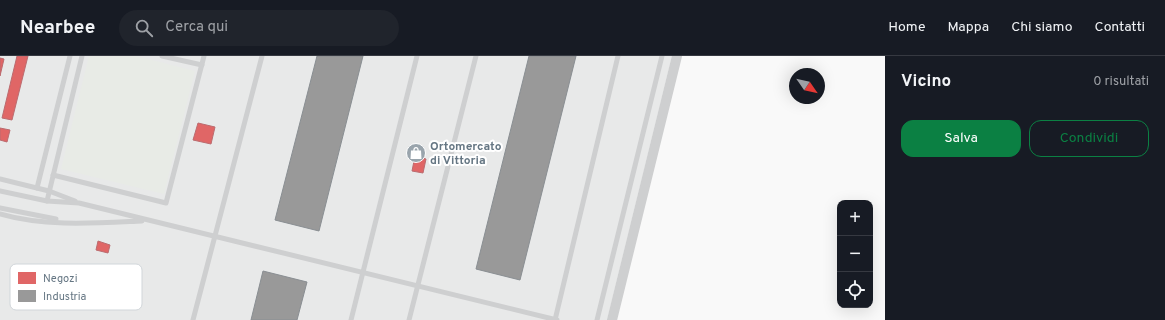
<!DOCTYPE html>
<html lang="it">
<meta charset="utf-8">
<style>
:root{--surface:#171b24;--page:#20242c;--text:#f1f3f6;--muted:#9ea1a6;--line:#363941;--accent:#0b8043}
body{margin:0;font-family:Overpass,sans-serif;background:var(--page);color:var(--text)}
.controls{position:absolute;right:12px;bottom:12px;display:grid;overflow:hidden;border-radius:8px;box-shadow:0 4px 16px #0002}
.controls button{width:36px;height:36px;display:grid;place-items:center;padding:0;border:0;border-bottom:1px solid var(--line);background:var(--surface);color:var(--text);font:20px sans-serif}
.compass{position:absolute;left:789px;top:12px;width:36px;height:36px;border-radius:50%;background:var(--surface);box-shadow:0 4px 16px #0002;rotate:124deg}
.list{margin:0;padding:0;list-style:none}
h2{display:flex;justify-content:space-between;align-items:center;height:52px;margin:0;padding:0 16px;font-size:17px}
h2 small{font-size:13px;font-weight:400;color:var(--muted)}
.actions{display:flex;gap:8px;padding:12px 16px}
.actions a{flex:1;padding:9px 0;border:1px solid var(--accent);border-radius:12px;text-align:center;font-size:14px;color:var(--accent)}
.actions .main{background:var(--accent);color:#fff}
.icon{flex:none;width:22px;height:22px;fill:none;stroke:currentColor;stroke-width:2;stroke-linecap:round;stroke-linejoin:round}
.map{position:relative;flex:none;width:885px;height:264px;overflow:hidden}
header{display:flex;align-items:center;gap:24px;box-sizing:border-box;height:56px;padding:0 20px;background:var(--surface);border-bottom:1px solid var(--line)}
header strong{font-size:19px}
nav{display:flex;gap:22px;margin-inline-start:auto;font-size:14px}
.search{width:280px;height:36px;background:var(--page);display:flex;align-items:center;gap:10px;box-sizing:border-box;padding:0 14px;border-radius:22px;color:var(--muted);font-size:15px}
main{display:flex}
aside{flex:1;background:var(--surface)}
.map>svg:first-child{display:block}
.built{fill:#e8e9e9}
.green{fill:#e8ebe6}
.shops{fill:#e06666;stroke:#bb6b6f}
.industry{fill:#999;stroke:#898e92}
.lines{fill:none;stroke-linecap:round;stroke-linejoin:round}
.lane{stroke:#cecfd0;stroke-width:5}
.street{stroke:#cecfd0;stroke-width:10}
.labels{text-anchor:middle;stroke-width:4;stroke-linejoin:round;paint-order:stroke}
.poi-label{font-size:12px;font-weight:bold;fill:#657683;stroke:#fff;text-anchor:start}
.key{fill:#fff;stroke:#d1d6da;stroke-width:1}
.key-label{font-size:11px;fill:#657683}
</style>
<header>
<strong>Nearbee</strong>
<div class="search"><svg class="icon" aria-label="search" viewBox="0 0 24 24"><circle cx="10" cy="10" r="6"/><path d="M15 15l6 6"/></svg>Cerca qui</div>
<nav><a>Home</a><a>Mappa</a><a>Chi siamo</a><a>Contatti</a></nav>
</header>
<main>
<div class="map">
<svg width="885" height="264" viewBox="0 0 885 264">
<rect width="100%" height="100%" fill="#f9f9f9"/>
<!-- built -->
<polygon class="built" points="0,0 672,0 607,264 0,264"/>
<!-- green -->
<polygon class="green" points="89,0 136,0 195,15 164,138 61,113"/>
<!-- shops -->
<g class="shops">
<polygon points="17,0 28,0 12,64 2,62"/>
<polygon points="0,2 4,3 0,20"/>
<polygon points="198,67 215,71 211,88 193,84"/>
<polygon points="0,72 10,74 7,86 0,84"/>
<polygon points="415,100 426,103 423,117 412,115"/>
<polygon points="98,185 110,189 108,197 96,194"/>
</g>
<!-- industry -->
<g class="industry">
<polygon points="317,0 363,0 319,175 275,164"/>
<polygon points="529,0 576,0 520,224 476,213"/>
<polygon points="263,215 307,226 297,264 251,264"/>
</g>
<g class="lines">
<!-- lane -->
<g class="lane">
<polyline points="162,0 202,9"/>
<polyline points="53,119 166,147 204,0"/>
<polyline points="0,123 49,135 75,145"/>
<polyline points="37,132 70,0"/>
<polyline points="0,135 47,145 79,147 557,264"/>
<polyline points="47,145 82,0"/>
<polyline points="0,152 56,163"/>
<path d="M0 158C44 171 97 167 142 165"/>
<polyline points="193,264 262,0"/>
<polyline points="351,264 417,0"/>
<polyline points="409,264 476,0"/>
<polyline points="555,264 618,0"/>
<polyline points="597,264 662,0"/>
</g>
<!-- street -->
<polyline class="street" points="612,264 677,0"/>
</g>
<!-- icons -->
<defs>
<g id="shop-disc" transform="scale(1)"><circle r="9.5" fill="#99a4ac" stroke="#fff"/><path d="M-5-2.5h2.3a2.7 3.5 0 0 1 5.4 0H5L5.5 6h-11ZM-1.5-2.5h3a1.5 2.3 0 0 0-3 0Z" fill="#fff"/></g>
</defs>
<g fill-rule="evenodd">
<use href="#shop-disc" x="416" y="97"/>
</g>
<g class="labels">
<!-- poi labels -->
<g class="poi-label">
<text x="430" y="94">Ortomercato<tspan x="430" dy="14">di Vittoria</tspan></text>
</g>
</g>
<!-- legend -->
<rect x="10" y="208" width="132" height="46" rx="6" class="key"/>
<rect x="18" y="216" width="18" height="12" fill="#e06666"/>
<rect x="18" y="234" width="18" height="12" fill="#999"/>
<g class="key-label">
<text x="43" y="226">Negozi</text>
<text x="43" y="244">Industria</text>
</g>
</svg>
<div class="controls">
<button>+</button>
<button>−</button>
<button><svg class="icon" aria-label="locate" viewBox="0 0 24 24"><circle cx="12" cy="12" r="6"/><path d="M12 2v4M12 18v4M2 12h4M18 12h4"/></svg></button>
</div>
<svg class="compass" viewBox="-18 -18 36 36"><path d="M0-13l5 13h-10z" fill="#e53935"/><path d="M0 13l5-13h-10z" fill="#9ea1a6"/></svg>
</div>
<aside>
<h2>Vicino<small>0 risultati</small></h2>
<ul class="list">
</ul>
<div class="actions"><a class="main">Salva</a><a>Condividi</a></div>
</aside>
</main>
